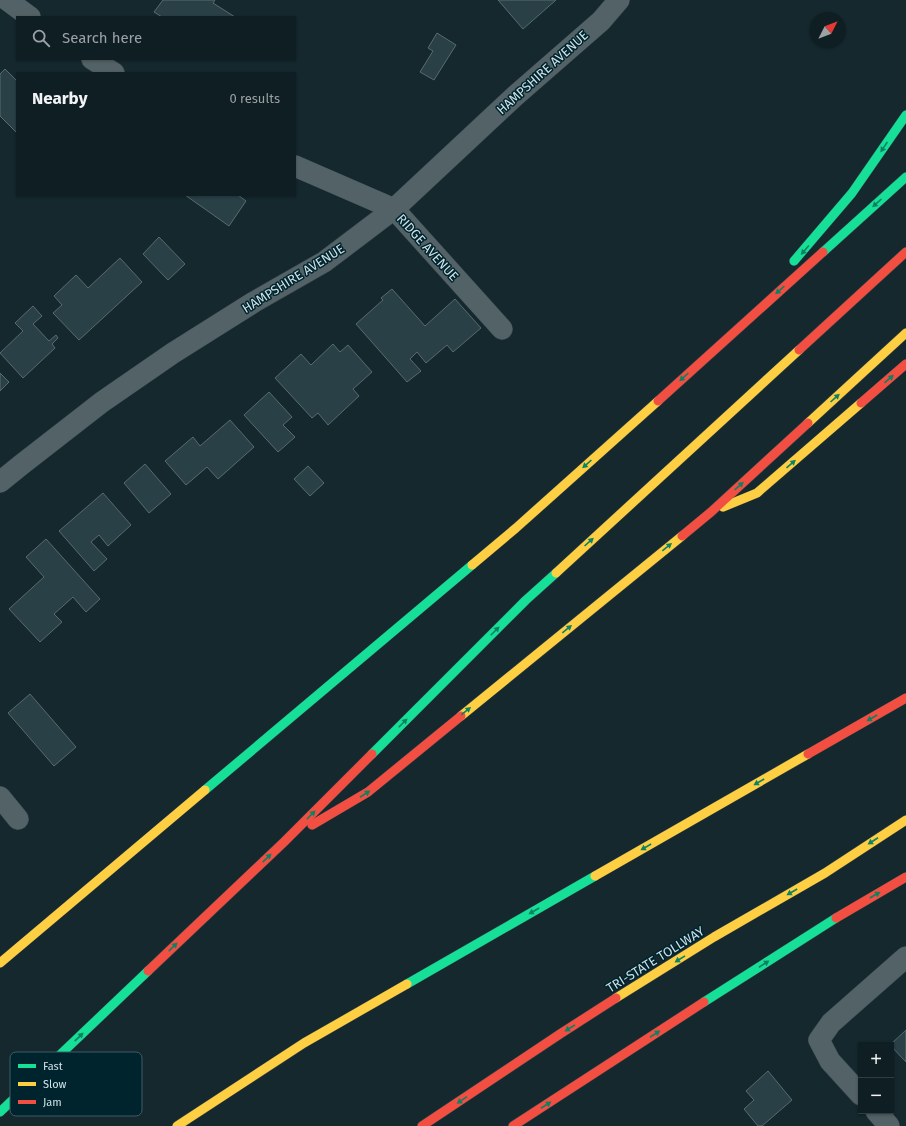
<!DOCTYPE html>
<meta charset="utf-8">
<style>
:root{--surface:#0f1e22;--page:#1d2b2f;--text:#f1f3f6;--muted:#9ba2a5;--line:#2f3c40}
body{margin:0;font-family:"Fira Sans",sans-serif;background:var(--page);color:var(--text)}
.controls{position:absolute;right:12px;bottom:12px;display:grid;overflow:hidden;border-radius:0px;box-shadow:0 1px 3px #0004}
.controls button{width:36px;height:36px;display:grid;place-items:center;padding:0;border:0;border-bottom:1px solid var(--line);background:var(--surface);color:var(--text);font:20px sans-serif}
.compass{position:absolute;left:810px;top:12px;width:36px;height:36px;border-radius:50%;background:var(--surface);box-shadow:0 1px 3px #0004;rotate:48deg}
.list{margin:0;padding:0;list-style:none}
h2{display:flex;justify-content:space-between;align-items:center;height:52px;margin:0;padding:0 16px;font-size:17px}
h2 small{font-size:13px;font-weight:400;color:var(--muted)}
.icon{flex:none;width:22px;height:22px;fill:none;stroke:currentColor;stroke-width:2;stroke-linecap:round;stroke-linejoin:round}
.map{position:relative;flex:none;width:906px;height:1126px;overflow:hidden}
.search{position:absolute;background:var(--surface);box-shadow:0 1px 3px #0004;left:16px;top:16px;width:280px;height:44px;display:flex;align-items:center;gap:10px;box-sizing:border-box;padding:0 14px;border-radius:0px;color:var(--muted);font-size:15px}
.panel{position:absolute;background:var(--surface);box-shadow:0 1px 3px #0004;left:16px;top:72px;width:280px;height:124px;border-radius:0px}
.map>svg:first-child{display:block}
.building{fill:#294047;stroke:#5a6a6f}
.lines{fill:none;stroke-linecap:round;stroke-linejoin:round}
.street-casing{stroke:#354347;stroke-width:22}
.fast-casing{stroke:#354347;stroke-width:10}
.slow-casing{stroke:#354347;stroke-width:10}
.jam-casing{stroke:#354347;stroke-width:10}
.street{stroke:#536266;stroke-width:21}
.fast{stroke:#16e098;stroke-width:9}
.slow{stroke:#ffcf43;stroke-width:9}
.jam{stroke:#f24e42;stroke-width:9}
.oneway{fill:#0b8263}
.labels{text-anchor:middle;stroke-width:3;stroke-linejoin:round;paint-order:stroke}
.street-label{font-size:13px;fill:#cfe2e8;stroke:#00242e}
.key{fill:#00242e;stroke:#3e5d66;stroke-width:1}
.key-label{font-size:11px;fill:#cfe2e8}
</style>
<div class="map">
<svg width="906" height="1126" viewBox="0 0 906 1126">
<rect width="100%" height="100%" fill="#14282e"/>
<!-- building -->
<g class="building">
<polygon points="163,0 215,0 213,3 235,17 162,17 154,12"/>
<polygon points="498,0 556,0 523,29"/>
<polygon points="437,33 456,45 434,80 420,72 433,51 428,48"/>
<polygon points="5,69 17,81 17,133 0,116 0,74"/>
<polygon points="185,195 238,195 246,201 229,226"/>
<polygon points="159,237 185,264 168,280 143,254"/>
<polygon points="120,258 142,282 79,340 53,313 62,305 54,296 76,275 88,288"/>
<polygon points="392,289 425,326 455,299 481,328 453,352 447,345 426,363 417,352 410,359 421,371 407,382 356,324 383,300 381,298"/>
<polygon points="33,306 42,316 33,324 49,341 56,335 58,338 52,344 55,348 23,378 0,353 23,331 15,323"/>
<polygon points="333,344 340,352 348,345 372,372 353,389 359,396 328,425 318,413 312,418 275,378 301,354 311,365"/>
<polygon points="0,373 9,382 0,391"/>
<polygon points="269,392 292,417 283,425 295,437 278,452 244,415"/>
<polygon points="230,420 254,447 218,479 207,467 186,485 165,461 193,437 200,446"/>
<polygon points="145,464 171,494 149,513 124,483"/>
<polygon points="308,466 324,483 310,496 294,479"/>
<polygon points="103,493 131,525 108,546 99,535 91,542 107,559 94,571 59,531"/>
<polygon points="46,539 100,599 86,612 73,597 54,614 62,622 40,642 9,609 44,577 26,557"/>
<polygon points="30,694 76,747 54,766 8,713"/>
<polygon points="906,1030 906,1062 890,1045"/>
<polygon points="768,1071 792,1100 762,1126 758,1126 744,1109 754,1100 746,1091"/>
</g>
<g class="lines">
<!-- street casing -->
<g class="street-casing">
<g id="street">
<polyline points="7,0 30,17"/>
<polyline points="92,59 114,73"/>
<polyline points="295,166 394,209 502,329"/>
<polyline points="0,482 21,465 102,402 173,353 254,302 324,262 394,209 515,96 601,21 619,0"/>
<polyline points="0,797 18,819"/>
<polyline points="861,1095 830,1061 819,1040 831,1023 906,957"/>
<polyline points="876,1111 889,1126"/>
</g>
</g>
<!-- fast casing -->
<g class="fast-casing">
<g id="fast">
<polyline points="823,252 906,177"/>
<polyline points="794,261 852,193 906,115"/>
<polyline points="372,754 526,600 556,573"/>
<polyline points="205,790 472,565"/>
<polyline points="407,984 595,876"/>
<polyline points="704,1002 836,918"/>
<polyline points="0,1112 148,971"/>
</g>
</g>
<!-- slow casing -->
<g class="slow-casing">
<g id="slow">
<polyline points="808,423 906,333"/>
<polyline points="723,507 757,493 861,403"/>
<polyline points="472,565 516,528 658,401"/>
<polyline points="556,573 799,350"/>
<polyline points="461,716 682,536"/>
<polyline points="595,876 808,754"/>
<polyline points="0,963 205,790"/>
<polyline points="616,998 714,937 825,873 906,820"/>
<polyline points="177,1126 304,1043 407,984"/>
</g>
</g>
<!-- jam casing -->
<g class="jam-casing">
<g id="jam">
<polyline points="799,350 906,252"/>
<polyline points="658,401 823,252"/>
<polyline points="861,403 906,364"/>
<polyline points="682,536 711,512 808,423"/>
<polyline points="808,754 906,698"/>
<polyline points="312,825 368,792 461,716"/>
<polyline points="836,918 906,877"/>
<polyline points="148,971 284,842 372,754"/>
<polyline points="422,1126 560,1034 616,998"/>
<polyline points="513,1126 704,1002"/>
</g>
</g>
<!-- street -->
<use href="#street" class="street"/>
<!-- fast -->
<use href="#fast" class="fast"/>
<!-- slow -->
<use href="#slow" class="slow"/>
<!-- jam -->
<use href="#jam" class="jam"/>
</g>
<!-- one-way arrows -->
<defs><path id="oneway-solid" d="M-6-.8H1V-3.2L6.5 0L1 3.2V.8H-6Z"/></defs>
<g class="oneway">
<use href="#oneway-solid" transform="translate(884 147) rotate(124)"/>
<use href="#oneway-solid" transform="translate(877 203) rotate(138)"/>
<use href="#oneway-solid" transform="translate(805 250) rotate(131)"/>
<use href="#oneway-solid" transform="translate(780 290) rotate(138)"/>
<use href="#oneway-solid" transform="translate(684 377) rotate(138)"/>
<use href="#oneway-solid" transform="translate(889 379) rotate(-41)"/>
<use href="#oneway-solid" transform="translate(835 398) rotate(-42)"/>
<use href="#oneway-solid" transform="translate(587 464) rotate(138)"/>
<use href="#oneway-solid" transform="translate(791 464) rotate(-41)"/>
<use href="#oneway-solid" transform="translate(739 486) rotate(-42)"/>
<use href="#oneway-solid" transform="translate(589 542) rotate(-42)"/>
<use href="#oneway-solid" transform="translate(667 547) rotate(-39)"/>
<use href="#oneway-solid" transform="translate(567 629) rotate(-39)"/>
<use href="#oneway-solid" transform="translate(495 631) rotate(-45)"/>
<use href="#oneway-solid" transform="translate(466 711) rotate(-39)"/>
<use href="#oneway-solid" transform="translate(872 718) rotate(150)"/>
<use href="#oneway-solid" transform="translate(403 723) rotate(-45)"/>
<use href="#oneway-solid" transform="translate(759 782) rotate(150)"/>
<use href="#oneway-solid" transform="translate(365 794) rotate(-33)"/>
<use href="#oneway-solid" transform="translate(311 815) rotate(-45)"/>
<use href="#oneway-solid" transform="translate(873 841) rotate(147)"/>
<use href="#oneway-solid" transform="translate(646 847) rotate(150)"/>
<use href="#oneway-solid" transform="translate(267 858) rotate(-44)"/>
<use href="#oneway-solid" transform="translate(792 892) rotate(150)"/>
<use href="#oneway-solid" transform="translate(875 895) rotate(-30)"/>
<use href="#oneway-solid" transform="translate(534 911) rotate(150)"/>
<use href="#oneway-solid" transform="translate(173 947) rotate(-44)"/>
<use href="#oneway-solid" transform="translate(680 959) rotate(148)"/>
<use href="#oneway-solid" transform="translate(764 964) rotate(-33)"/>
<use href="#oneway-solid" transform="translate(570 1028) rotate(148)"/>
<use href="#oneway-solid" transform="translate(655 1034) rotate(-33)"/>
<use href="#oneway-solid" transform="translate(79 1037) rotate(-44)"/>
<use href="#oneway-solid" transform="translate(462 1100) rotate(146)"/>
<use href="#oneway-solid" transform="translate(546 1105) rotate(-33)"/>
</g>
<g class="labels">
<!-- street labels -->
<g class="street-label">
<text transform="translate(542 72) rotate(-42)" y="5">HAMPSHIRE AVENUE</text>
<text transform="translate(428 247) rotate(48)" y="5">RIDGE AVENUE</text>
<text transform="translate(293 278) rotate(-32)" y="5">HAMPSHIRE AVENUE</text>
<text transform="translate(655 959) rotate(-32)" y="5">TRI-STATE TOLLWAY</text>
</g>
</g>
<!-- legend -->
<rect x="10" y="1052" width="132" height="64" rx="6" class="key"/>
<rect x="18" y="1064" width="18" height="4" fill="#16e098"/>
<rect x="18" y="1082" width="18" height="4" fill="#ffcf43"/>
<rect x="18" y="1100" width="18" height="4" fill="#f24e42"/>
<g class="key-label">
<text x="43" y="1070">Fast</text>
<text x="43" y="1088">Slow</text>
<text x="43" y="1106">Jam</text>
</g>
</svg>
<div class="controls">
<button>+</button>
<button>−</button>
</div>
<svg class="compass" viewBox="-18 -18 36 36"><path d="M0-13l5 13h-10z" fill="#e53935"/><path d="M0 13l5-13h-10z" fill="#9ba2a5"/></svg>
<div class="search"><svg class="icon" aria-label="search" viewBox="0 0 24 24"><circle cx="10" cy="10" r="6"/><path d="M15 15l6 6"/></svg>Search here</div>
<section class="panel">
<h2>Nearby<small>0 results</small></h2>
<ul class="list">
</ul>
</section>
</div>
